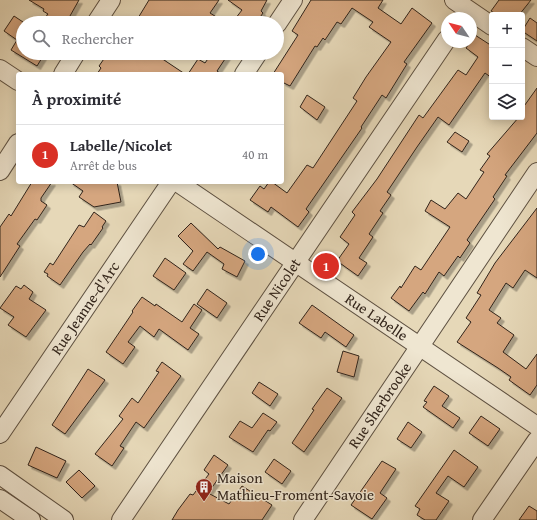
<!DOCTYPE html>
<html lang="fr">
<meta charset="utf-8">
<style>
:root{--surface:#fff;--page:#f2f2f3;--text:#2b2b33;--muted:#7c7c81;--line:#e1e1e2;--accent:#d93025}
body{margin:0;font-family:"Gentium Book Plus",serif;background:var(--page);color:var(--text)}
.controls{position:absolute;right:12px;top:12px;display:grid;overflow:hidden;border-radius:4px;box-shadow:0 2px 10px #0003}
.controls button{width:36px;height:36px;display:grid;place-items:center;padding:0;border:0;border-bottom:1px solid var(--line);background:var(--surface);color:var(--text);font:20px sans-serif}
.compass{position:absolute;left:441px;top:12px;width:36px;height:36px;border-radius:50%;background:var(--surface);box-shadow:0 2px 10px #0003;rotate:305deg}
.you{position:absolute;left:258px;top:254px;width:14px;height:14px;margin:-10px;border:3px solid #fff;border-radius:50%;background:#1a73e8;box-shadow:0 0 0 6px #1a73e833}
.badge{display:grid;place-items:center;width:26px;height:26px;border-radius:50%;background:var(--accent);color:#fff;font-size:13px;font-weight:700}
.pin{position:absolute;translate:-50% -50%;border:2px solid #fff;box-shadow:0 1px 4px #0006}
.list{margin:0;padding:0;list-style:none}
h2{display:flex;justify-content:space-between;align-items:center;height:52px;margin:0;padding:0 16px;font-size:17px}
h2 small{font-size:13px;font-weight:400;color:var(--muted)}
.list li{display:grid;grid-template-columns:26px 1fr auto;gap:12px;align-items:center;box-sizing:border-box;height:60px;padding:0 16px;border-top:1px solid var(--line)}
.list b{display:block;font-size:15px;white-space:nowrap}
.list p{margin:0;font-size:13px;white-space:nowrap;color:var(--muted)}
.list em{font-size:13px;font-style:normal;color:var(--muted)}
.icon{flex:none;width:22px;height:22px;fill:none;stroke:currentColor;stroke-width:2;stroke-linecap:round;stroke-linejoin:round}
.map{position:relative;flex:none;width:537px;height:520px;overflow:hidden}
.search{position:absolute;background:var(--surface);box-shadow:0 2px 10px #0003;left:16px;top:16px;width:268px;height:44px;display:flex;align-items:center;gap:10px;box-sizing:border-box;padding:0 14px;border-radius:22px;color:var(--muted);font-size:15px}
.panel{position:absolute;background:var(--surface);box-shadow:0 2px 10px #0003;left:16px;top:72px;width:268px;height:112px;border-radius:4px}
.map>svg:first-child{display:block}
.building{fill:#d5a67f;stroke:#31241b;filter:url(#shadow)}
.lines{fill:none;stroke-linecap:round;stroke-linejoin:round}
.minor-casing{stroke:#5e5142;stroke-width:20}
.minor{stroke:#efe6d1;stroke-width:18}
.labels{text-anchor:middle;stroke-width:3;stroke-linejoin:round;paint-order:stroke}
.street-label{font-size:15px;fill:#31241b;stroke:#efe6d1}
.poi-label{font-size:15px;fill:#31241b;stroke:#efe6d1;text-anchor:start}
</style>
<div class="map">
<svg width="537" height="520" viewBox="0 0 537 520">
<defs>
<filter id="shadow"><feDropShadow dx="3.5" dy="3.5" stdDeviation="0" flood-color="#0004"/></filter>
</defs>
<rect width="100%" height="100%" fill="#e6d8b8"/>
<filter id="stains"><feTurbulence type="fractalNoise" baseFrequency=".005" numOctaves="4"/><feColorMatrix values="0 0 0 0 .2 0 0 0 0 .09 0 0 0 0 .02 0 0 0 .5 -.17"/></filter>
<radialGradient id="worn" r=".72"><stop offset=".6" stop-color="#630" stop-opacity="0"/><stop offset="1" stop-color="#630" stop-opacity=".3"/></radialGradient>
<!-- building -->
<g class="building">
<polygon points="29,0 79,0 66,23 41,23 48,14 43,11 44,9"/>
<polygon points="149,0 219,0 210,13 226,23 135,23"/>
<polygon points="228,0 267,0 261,11 263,13 256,23 232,23 242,10"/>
<polygon points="311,0 383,0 378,8 401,24 412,8 432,23 404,62 407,64 386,98 382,95 361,127 362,128 306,209 309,212 298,227 271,207 268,212 250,200 260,186 264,189 269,182 272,182 287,193 307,165 313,168 357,101 353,98 366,77 391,42 369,27 373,22 352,8 341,24 337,22 325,40 323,38 317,47 315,46 290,86 282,82 282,74 273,74 298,35 292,31"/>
<polygon points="499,0 531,0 519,15 498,15 491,11"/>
<polygon points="14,16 23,22 23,53 45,53 37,66 11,50 17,40 4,31"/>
<polygon points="530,18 537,23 537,41 522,31"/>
<polygon points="475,35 492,46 492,78 485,73 449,125 438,117 417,147 387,192 391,195 380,211 383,213 369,234 373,237 359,258 367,263 358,276 337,261 349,244 340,237 355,215 352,212 377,179 419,115 423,118 458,70 466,75 478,57 466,48"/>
<polygon points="108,53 165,53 161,58 185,74 97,74 101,68 99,66"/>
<polygon points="212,53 229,53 217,71 221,74 188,74 198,59 205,63"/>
<polygon points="537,88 537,133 505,175 507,176 493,197 495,199 467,240 470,243 460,258 458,256 444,276 439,272 425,294 423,292 409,311 391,298 400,286 401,288 415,266 421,270 450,227 425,211 431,200 445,209 458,193 466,199 484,172 480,170 490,156 487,154 519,117 522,117 522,109"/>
<polygon points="307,95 325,107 317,120 300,107"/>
<polygon points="455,132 469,141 462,152 447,142"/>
<polygon points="32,182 52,182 41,198 41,201 47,205 37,220 35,219 17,244 20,246 0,277 0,227 9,214 11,216"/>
<polygon points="70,182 117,182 121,202 94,207 79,197 83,191"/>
<polygon points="537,208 537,278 525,270 513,288 506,283 489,310 501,318 497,323 514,335 503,352 526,369 537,354 537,385 530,395 509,380 511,377 498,368 457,342 471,322 466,318 481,295 477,293 495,263"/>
<polygon points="94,212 106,221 102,227 103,228 91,245 90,244 83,252 60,285 47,276 48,274 44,272 50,263 53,265 79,225 84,227"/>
<polygon points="191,223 218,249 220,247 245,261 237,277 222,269 224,264 207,252 193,271 183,264 193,251 178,236"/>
<polygon points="165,258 186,273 174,290 153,276"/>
<polygon points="24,285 33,292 29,299 46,310 26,337 8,325 14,317 0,308 16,286 21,289"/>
<polygon points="207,289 227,303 217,318 197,304"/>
<polygon points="142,297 155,306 156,304 182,322 194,304 202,310 190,328 199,334 188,350 159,329 154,337 140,326 128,342 135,347 123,364 106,352 133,312 132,311"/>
<polygon points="312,305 354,335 346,347 325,332 321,338 299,323"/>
<polygon points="343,351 359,356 354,377 337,372"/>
<polygon points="162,362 181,376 144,428 136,422 120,446 124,448 112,466 95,454 123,419 119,416 132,398 138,403 159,372 156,371"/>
<polygon points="88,369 105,380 65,434 52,425"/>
<polygon points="259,382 278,394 270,406 252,393"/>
<polygon points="434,386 449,396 442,406 460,418 453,428 423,407 427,402 424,401"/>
<polygon points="327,388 342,398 304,452 292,443 314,410 312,409"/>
<polygon points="263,413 277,422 270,431 268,430 253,452 229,437 240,421 252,428"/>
<polygon points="481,416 500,429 488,446 469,433"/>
<polygon points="408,422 422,432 411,448 397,439"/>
<polygon points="36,447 66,461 57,478 28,465"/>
<polygon points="454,450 478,467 464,487 448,476 436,493 449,501 436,520 425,520 417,515 420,509 415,506"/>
<polygon points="214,455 228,465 208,493 229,504 242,486 272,505 262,520 172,520 178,510 190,494 193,495 209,474 204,470"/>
<polygon points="274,459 291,471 282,484 265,472"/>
<polygon points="382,461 396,469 380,493 387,498 372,519 351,505"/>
<polygon points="79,470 95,486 82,498 66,482"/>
<polygon points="529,506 537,511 537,520 519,520"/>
</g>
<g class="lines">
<!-- minor casing -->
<g class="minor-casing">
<g id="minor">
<polyline points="454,0 492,26"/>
<polyline points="96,23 111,0"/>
<polyline points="277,24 293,0"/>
<polyline points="522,47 537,57"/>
<polyline points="0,69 18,81"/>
<polyline points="63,74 76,53"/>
<polyline points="244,74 258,53"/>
<polyline points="0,171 18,143"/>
<path id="s1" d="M177 182 537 426"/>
<path id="s2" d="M0 434 171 182"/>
<polyline points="0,475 64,520"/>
<polyline points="0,499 31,520"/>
<path id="s3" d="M121 520 447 39"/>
<path id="s4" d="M303 520 537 172"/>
<polyline points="482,520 537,440"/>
</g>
</g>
<!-- minor -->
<use href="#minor" class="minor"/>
</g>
<!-- icons -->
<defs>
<g id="building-pin" transform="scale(0.9)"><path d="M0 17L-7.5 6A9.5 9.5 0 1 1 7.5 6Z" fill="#8f2418" stroke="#efe6d1"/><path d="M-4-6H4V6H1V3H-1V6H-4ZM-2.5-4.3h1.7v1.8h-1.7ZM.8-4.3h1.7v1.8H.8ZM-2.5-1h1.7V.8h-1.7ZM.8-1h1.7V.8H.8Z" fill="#fff"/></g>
</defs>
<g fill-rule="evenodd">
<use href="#building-pin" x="204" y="487"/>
</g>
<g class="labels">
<!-- street labels -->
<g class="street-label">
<text dy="5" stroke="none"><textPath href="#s3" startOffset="278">Rue Nicolet</textPath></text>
<text dy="5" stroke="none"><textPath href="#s2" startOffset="152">Rue Jeanne-d'Arc</textPath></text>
<text dy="5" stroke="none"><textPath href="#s1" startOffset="241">Rue Labelle</textPath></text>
<text dy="5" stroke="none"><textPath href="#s4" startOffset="138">Rue Sherbrooke</textPath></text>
</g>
<!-- poi labels -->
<g class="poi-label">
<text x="217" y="483">Maison<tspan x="217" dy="17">Mathieu-Froment-Savoie</tspan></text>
</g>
</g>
<rect width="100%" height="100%" filter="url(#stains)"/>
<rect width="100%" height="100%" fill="url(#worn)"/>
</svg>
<div class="controls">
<button>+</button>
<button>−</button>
<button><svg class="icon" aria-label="layers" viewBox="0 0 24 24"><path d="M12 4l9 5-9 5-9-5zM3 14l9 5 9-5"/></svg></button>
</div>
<svg class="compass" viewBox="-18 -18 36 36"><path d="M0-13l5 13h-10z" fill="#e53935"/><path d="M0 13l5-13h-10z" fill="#7c7c81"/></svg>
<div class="you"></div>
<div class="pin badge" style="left:326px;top:266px">1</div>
<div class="search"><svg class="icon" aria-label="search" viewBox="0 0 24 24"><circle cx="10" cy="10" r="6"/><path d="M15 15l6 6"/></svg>Rechercher</div>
<section class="panel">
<h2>À proximité<small></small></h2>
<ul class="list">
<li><span class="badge">1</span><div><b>Labelle/Nicolet</b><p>Arrêt de bus</p></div><em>40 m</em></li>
</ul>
</section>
</div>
